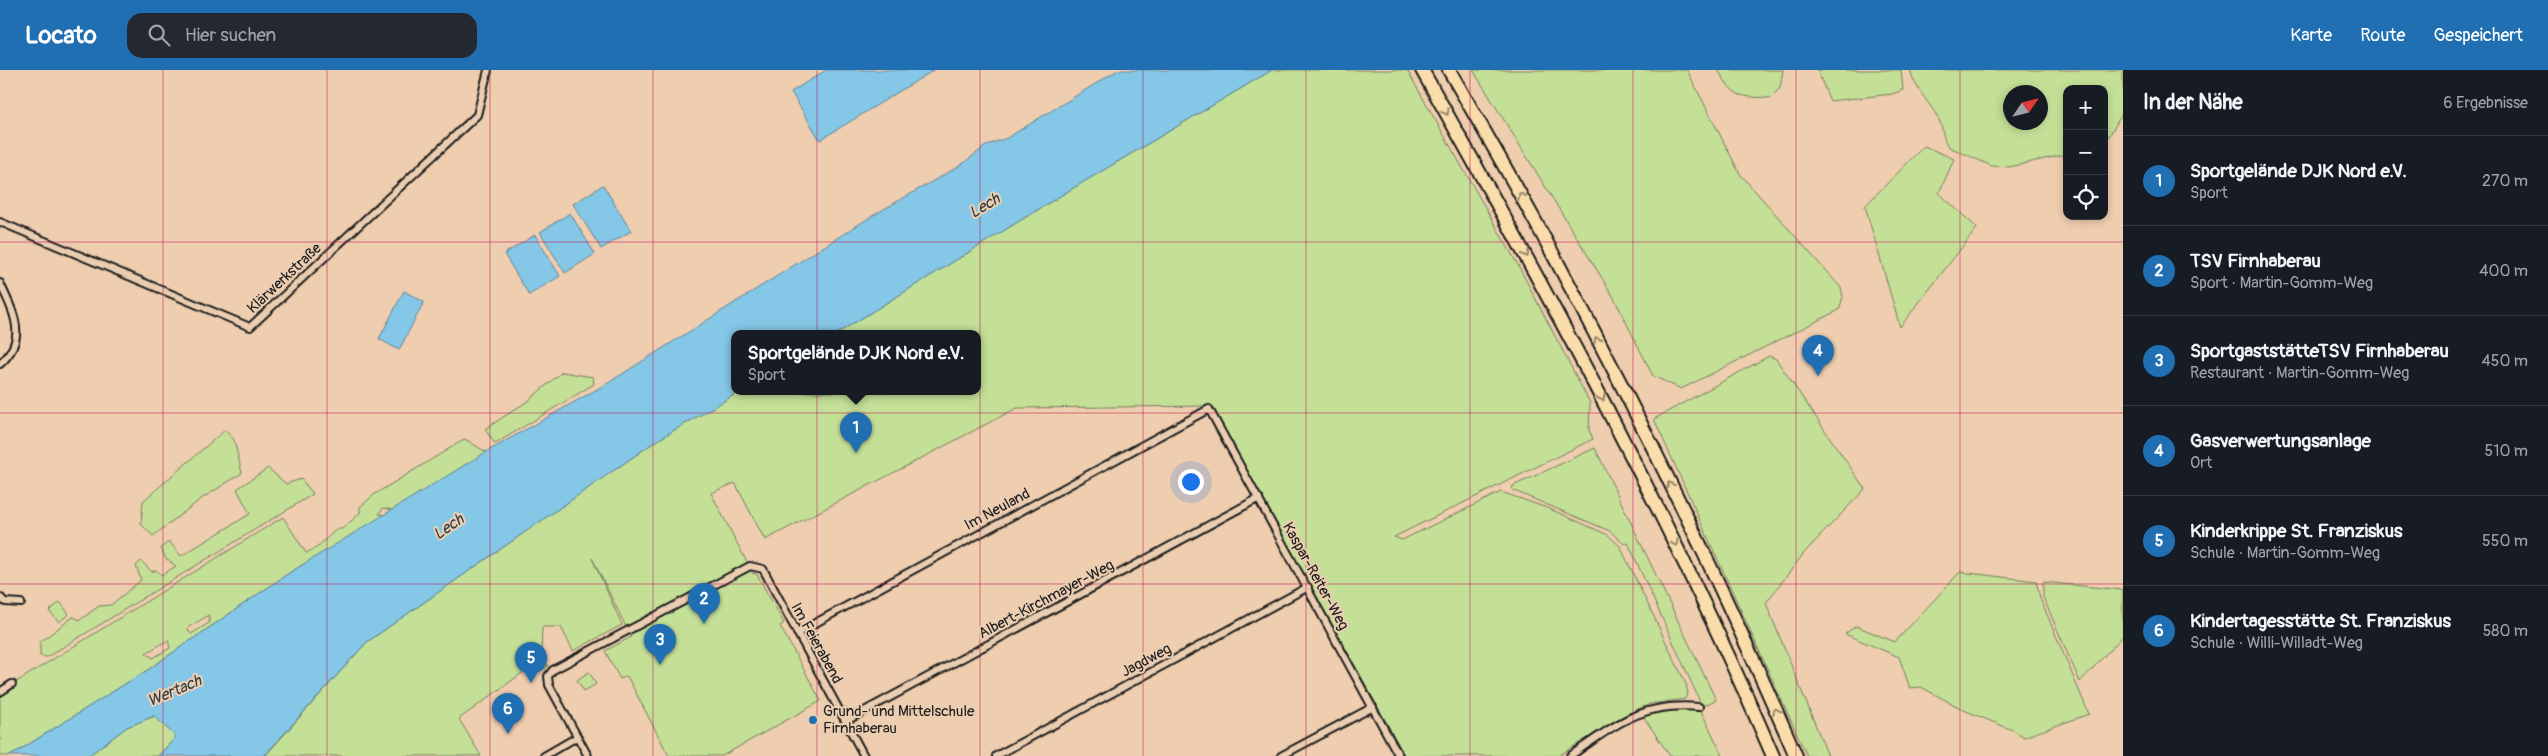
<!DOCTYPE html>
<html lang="de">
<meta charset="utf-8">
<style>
:root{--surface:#171b24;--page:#242831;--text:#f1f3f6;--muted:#9ea1a6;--line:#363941;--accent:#1f6fb2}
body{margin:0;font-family:Pangolin,sans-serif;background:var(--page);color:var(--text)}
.controls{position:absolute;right:15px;top:15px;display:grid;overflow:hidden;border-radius:10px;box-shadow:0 2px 8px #0003}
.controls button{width:45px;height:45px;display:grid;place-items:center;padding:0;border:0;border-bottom:1px solid var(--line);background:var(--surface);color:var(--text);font:25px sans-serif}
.compass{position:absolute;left:2003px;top:15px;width:45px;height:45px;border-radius:50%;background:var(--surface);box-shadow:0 2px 8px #0003;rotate:55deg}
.you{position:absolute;left:1190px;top:411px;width:18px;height:18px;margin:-12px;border:4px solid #fff;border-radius:50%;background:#1a73e8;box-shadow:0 0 0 8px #1a73e833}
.badge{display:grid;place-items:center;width:32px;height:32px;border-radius:50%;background:var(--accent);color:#fff;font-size:16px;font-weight:700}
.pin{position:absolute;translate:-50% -41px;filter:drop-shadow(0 1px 2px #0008)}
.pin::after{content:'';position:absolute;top:26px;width:18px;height:15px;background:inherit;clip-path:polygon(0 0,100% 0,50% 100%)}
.popup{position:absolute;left:731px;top:260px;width:250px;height:65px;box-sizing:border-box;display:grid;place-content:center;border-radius:10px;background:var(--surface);filter:drop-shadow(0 1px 4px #0005);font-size:16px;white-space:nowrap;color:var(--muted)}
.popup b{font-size:19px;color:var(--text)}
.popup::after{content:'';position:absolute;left:50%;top:100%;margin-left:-10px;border:10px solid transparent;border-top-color:var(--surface)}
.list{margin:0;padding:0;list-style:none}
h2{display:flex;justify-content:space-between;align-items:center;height:65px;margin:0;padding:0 20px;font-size:21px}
h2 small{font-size:16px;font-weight:400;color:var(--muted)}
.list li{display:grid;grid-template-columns:32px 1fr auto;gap:15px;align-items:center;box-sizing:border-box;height:90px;padding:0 20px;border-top:1px solid var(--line)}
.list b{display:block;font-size:19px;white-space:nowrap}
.list p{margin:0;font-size:16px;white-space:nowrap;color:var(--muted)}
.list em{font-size:16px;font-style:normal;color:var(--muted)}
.icon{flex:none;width:28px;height:28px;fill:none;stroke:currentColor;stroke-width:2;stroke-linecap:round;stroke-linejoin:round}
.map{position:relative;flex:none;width:2123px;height:686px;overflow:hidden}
header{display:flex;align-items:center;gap:30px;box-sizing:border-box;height:70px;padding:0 25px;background:var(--accent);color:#fff}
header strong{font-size:24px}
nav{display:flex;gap:28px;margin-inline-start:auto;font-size:18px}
.search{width:350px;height:45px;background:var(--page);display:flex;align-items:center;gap:12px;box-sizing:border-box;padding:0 18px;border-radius:15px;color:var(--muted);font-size:19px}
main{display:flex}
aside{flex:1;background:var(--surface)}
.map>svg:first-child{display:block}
.green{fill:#c4e097;stroke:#707e5a;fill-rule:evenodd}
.water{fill:#85c7e6;stroke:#5b8395}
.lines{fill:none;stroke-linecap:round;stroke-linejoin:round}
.minor-casing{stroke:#1c1c1c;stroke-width:10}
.motorway-casing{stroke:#1c1c1c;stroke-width:16}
.minor{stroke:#ebceb2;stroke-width:6}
.motorway{stroke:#faddab;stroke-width:12}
.oneway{stroke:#96866b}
.grid{fill:none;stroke:#c2185b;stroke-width:1;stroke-opacity:0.55}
.poi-dot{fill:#1f6fb2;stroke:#ebceb2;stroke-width:2}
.labels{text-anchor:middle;stroke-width:4;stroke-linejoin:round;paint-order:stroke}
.street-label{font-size:15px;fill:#1c1c1c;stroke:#ebceb2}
.poi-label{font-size:15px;fill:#1c1c1c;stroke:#ebceb2;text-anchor:start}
.water-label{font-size:16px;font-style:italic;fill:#313e44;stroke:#ebceb2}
</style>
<header>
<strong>Locato</strong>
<div class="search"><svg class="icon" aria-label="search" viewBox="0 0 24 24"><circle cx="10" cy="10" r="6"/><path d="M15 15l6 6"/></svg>Hier suchen</div>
<nav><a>Karte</a><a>Route</a><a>Gespeichert</a></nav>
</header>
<main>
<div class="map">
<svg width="2123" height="686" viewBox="0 0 2123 686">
<rect width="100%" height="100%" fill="#efcdaf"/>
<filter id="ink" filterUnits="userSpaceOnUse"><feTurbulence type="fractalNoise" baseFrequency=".02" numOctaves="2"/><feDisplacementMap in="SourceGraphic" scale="10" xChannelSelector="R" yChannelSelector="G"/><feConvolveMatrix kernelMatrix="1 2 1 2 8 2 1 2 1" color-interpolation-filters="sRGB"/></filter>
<g filter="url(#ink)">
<!-- green -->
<g class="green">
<polygon points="1272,0 1407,0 1519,197 1590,333 1589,360 1593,369 1394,467 1402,470 1501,422 1550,439 1608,465 1620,476 1686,614 1688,623 1685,629 1650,634 1627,644 1558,686 1405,686 1211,336 1017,338 765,470 735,413 711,423 753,504 756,503 784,553 780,556 821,631 722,686 669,686 627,606 620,609 605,581 631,567 592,488 622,555 573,581 561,557 542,557 541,586 548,596 544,599 536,593 459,649 481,686 265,686 367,572 656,371 739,322 977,322 977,264 836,264 1065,123"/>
<polygon points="1473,0 1687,0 1740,104 1841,218 1843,227 1839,240 1681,319 1653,306 1613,226"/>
<path d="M1718 0H1783L1780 18 1770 28C1737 26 1736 29 1718 0Z"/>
<polygon points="1817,0 1901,0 1903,20 1892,24 1830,31"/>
<path d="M1910 0H2123V42L2104 75V19H2067V84L2009 97 1992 96 1949 77C1942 69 1944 64 1941 55 1935 37 1917 24 1910 0ZM2040 22V52H2010V22Z"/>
<polygon points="1924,76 1954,89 1939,123 1977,158 1900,257 1865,136"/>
<polygon points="1769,286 1776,289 1865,419 1804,483 1766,533 1828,686 1807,686 1654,349"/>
<polygon points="562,302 593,307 594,314 495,374 485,359 528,331"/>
<polygon points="225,360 234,370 242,403 201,429 153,466 141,454 143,431"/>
<path d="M465 369 486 382 393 440 383 438 379 444 386 445 289 503 146 601 10 686H0V622L283 447 306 483 316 478 337 459H342L360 443V437L375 424ZM209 545V553L191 564 187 558ZM168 570 170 578 153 588 146 583Z"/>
<polygon points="1595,378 1716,630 1702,636 1628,473 1624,474 1610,461 1512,420 1513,416"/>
<polygon points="268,398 286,414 301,409 313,424 47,587 40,586 40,572 73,547 80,550 99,536 111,535 141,510 136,496 141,491 152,502 156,500 162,505 176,496 165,488 161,478 169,471 181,486 250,444 237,419"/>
<polygon points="1960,502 2036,511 2040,528 2089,644 2024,667 2015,661 1966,641 1921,617 1910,618 1899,587 1845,564 1856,556 1895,572"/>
<polygon points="2043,512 2123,520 2123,566 2080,612 2043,527"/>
<polygon points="60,532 69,544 59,552 49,541"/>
<polygon points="589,602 596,614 584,621 577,610"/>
<polygon points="1699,637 1723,686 1670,686 1641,643"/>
<polygon points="155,646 176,667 158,686 88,686 127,657"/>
</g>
<!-- water -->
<g class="water">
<polygon points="826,0 934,0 820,70 791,22"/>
<polygon points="1118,0 1272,0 1065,123 836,264 735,264 735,322 739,322 656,371 367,572 264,686 158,686 176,667 154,646 127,657 88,686 10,686 146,601 289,503 486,382 608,313 872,146 961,95 987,75 1007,68"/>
<polygon points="603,115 631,161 601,179 573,134"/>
<polygon points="570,143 595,184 565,203 540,162"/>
<polygon points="535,165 560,206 529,225 504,184"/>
<polygon points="404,221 424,232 399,280 379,269"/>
</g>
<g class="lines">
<!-- minor casing -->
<g class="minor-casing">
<g id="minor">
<polyline points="0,152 250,257 477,45 488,0"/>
<path d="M0 213C13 242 29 268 0 294"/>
<polyline points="0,527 5,532 21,533"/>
<polyline points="797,563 1209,339 1399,686"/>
<polyline points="0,622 12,614"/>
<polyline points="846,651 1259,428"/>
<polyline points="544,686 577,667"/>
<polyline points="588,686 549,615 548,606 553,600 750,496 763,499 864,686"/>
<polyline points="996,686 1308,517"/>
<polyline points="1281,686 1373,637"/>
<path d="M1570 686C1616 655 1640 632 1699 637"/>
</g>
</g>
<!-- motorway casing -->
<g class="motorway-casing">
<g id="motorway">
<path d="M1422 0C1549 224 1671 450 1773 686"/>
<path d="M1449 0C1478 50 1507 100 1535 151 1630 325 1717 504 1796 686"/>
</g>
</g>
<!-- minor -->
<use href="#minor" class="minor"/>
<!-- motorway -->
<use href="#motorway" class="motorway"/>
</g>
<!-- one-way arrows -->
<defs><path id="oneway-chevron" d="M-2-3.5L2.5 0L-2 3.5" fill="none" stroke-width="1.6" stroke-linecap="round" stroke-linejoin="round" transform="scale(1.25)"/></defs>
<g class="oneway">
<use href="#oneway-chevron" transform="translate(1446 42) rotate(61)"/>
<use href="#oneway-chevron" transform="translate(1521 126) rotate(-120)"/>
<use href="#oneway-chevron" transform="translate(1526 184) rotate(62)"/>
<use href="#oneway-chevron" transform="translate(1597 270) rotate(-117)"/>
<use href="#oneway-chevron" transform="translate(1602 328) rotate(63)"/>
<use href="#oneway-chevron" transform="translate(1670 415) rotate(-116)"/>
<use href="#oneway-chevron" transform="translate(1675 473) rotate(64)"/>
<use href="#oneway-chevron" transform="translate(1776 641) rotate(-114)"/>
</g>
</g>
<!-- grid -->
<path class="grid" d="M163 0V686M327 0V686M490 0V686M653 0V686M817 0V686M980 0V686M1143 0V686M1306 0V686M1470 0V686M1633 0V686M1796 0V686M1960 0V686M0 172H2123M0 343H2123M0 514H2123"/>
<!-- markers -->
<circle class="poi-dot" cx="813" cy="650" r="5"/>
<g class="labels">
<!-- street labels -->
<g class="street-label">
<text transform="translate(284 208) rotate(-43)" y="5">Klärwerkstraße</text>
<text transform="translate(997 439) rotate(-28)" y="5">Im Neuland</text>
<text transform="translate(1316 506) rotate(61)" y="5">Kaspar-Reiter-Weg</text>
<text transform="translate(1046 529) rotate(-28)" y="5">Albert-Kirchmayer-Weg</text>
<text transform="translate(817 573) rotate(61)" y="5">Im Feierabend</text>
<text transform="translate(1146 590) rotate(-28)" y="5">Jagdweg</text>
</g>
<!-- poi labels -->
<g class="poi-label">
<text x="823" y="646">Grund- und Mittelschule<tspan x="823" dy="17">Firnhaberau</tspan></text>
</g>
<!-- water labels -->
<g class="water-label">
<text transform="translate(984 135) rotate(-31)" y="6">Lech</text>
<text transform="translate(448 456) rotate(-35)" y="6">Lech</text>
<text transform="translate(174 620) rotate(-23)" y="6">Wertach</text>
</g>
</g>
</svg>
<div class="controls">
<button>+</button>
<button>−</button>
<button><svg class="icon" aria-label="locate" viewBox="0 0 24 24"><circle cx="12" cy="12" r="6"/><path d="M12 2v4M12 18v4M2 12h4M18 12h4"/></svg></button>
</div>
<svg class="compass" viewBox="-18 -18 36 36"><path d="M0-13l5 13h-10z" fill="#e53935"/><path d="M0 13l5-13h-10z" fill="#9ea1a6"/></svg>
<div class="you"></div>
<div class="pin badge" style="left:856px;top:383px">1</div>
<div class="popup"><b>Sportgelände DJK Nord e.V.</b>Sport</div>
<div class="pin badge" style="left:704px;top:554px">2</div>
<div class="pin badge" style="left:660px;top:595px">3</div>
<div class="pin badge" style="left:1818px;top:306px">4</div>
<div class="pin badge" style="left:531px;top:613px">5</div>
<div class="pin badge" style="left:508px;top:664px">6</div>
</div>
<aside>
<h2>In der Nähe<small>6 Ergebnisse</small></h2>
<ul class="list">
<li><span class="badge">1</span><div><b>Sportgelände DJK Nord e.V.</b><p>Sport</p></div><em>270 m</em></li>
<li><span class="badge">2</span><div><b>TSV Firnhaberau</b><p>Sport · Martin-Gomm-Weg</p></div><em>400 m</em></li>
<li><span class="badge">3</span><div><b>SportgaststätteTSV Firnhaberau</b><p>Restaurant · Martin-Gomm-Weg</p></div><em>450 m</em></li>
<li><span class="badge">4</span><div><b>Gasverwertungsanlage</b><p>Ort</p></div><em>510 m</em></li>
<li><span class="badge">5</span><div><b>Kinderkrippe St. Franziskus</b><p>Schule · Martin-Gomm-Weg</p></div><em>550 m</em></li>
<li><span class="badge">6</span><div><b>Kindertagesstätte St. Franziskus</b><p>Schule · Willi-Willadt-Weg</p></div><em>580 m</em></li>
</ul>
</aside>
</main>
